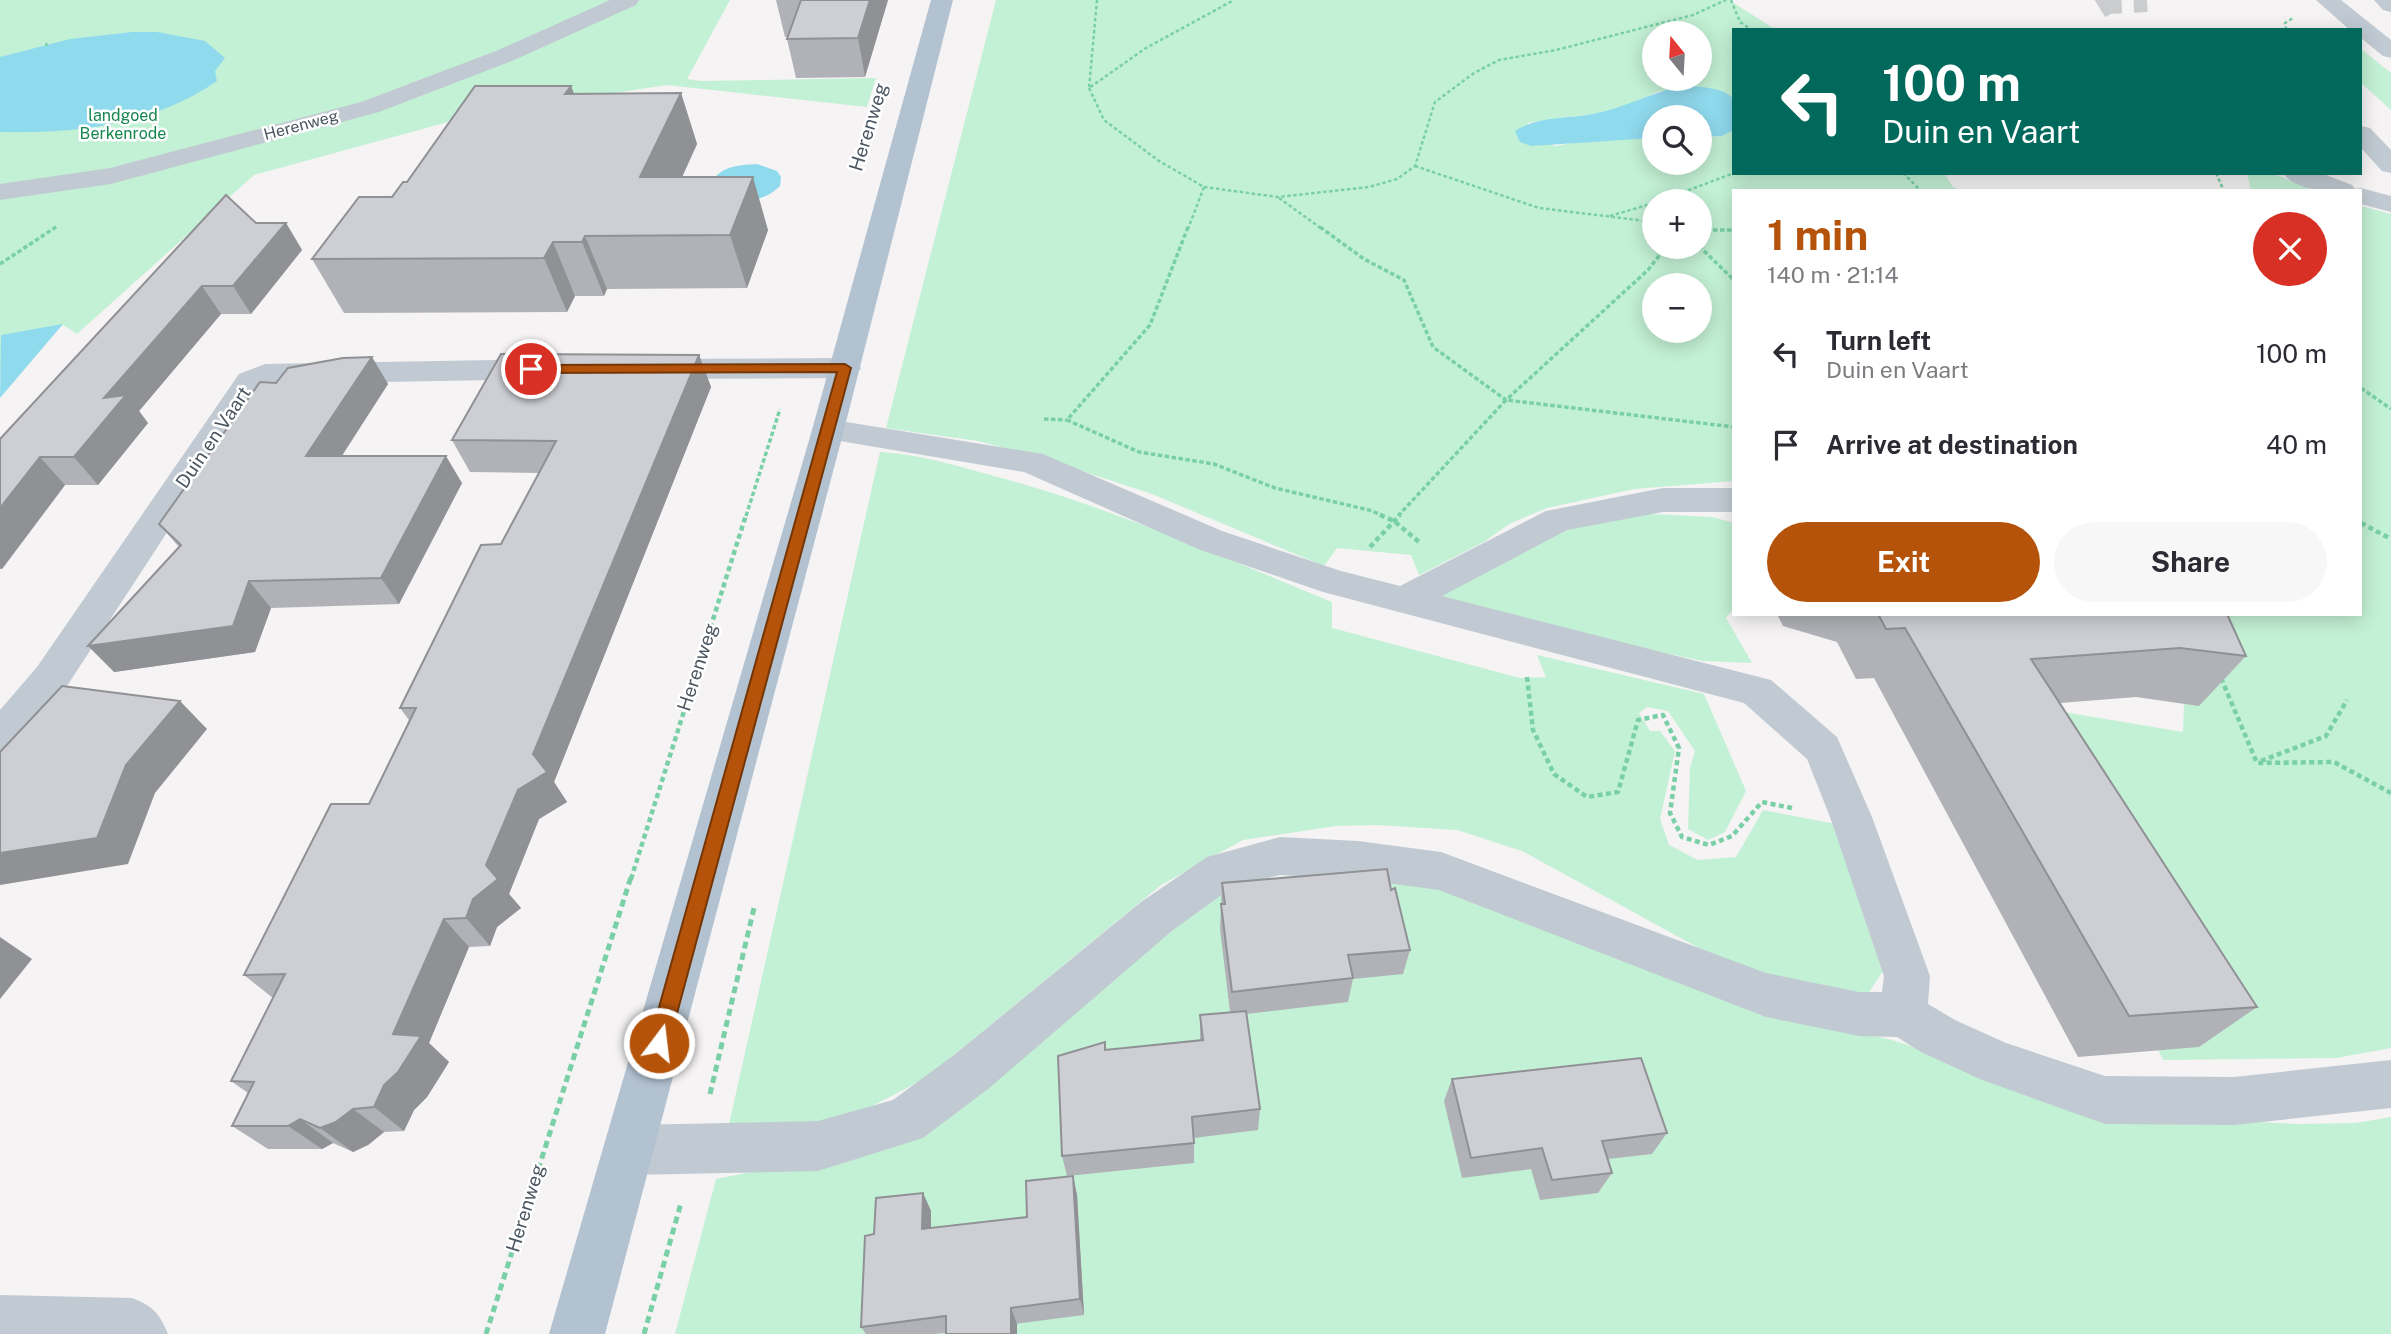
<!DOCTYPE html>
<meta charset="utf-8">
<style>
:root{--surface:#fff;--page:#f7f7f7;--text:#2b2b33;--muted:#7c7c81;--accent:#b45309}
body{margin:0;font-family:"Public Sans",sans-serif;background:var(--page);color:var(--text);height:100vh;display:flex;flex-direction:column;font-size:26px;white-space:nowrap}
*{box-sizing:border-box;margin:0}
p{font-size:23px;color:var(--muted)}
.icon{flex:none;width:38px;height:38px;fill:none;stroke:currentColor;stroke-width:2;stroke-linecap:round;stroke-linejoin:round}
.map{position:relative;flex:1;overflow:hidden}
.details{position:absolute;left:1732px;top:189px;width:630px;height:427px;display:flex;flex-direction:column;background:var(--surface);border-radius:0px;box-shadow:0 4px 18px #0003}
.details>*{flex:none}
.guide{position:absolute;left:1732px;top:28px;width:630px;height:147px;border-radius:0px;box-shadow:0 4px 18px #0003;background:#00695c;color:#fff;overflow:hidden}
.needle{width:46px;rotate:342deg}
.tools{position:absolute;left:1642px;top:21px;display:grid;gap:14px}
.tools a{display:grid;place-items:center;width:70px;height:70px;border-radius:50%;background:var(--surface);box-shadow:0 4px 18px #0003;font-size:35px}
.pin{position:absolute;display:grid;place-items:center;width:60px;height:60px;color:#fff;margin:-30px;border:4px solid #fff;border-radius:50%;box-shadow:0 2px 7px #0007}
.me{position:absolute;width:77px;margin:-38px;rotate:15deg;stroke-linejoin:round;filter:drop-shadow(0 0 5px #0008)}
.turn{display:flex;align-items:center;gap:24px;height:147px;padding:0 35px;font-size:32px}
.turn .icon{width:91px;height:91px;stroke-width:2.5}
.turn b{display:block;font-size:49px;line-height:60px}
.round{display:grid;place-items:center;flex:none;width:74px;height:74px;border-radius:37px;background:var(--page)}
.summary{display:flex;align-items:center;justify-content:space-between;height:119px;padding:0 35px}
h1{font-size:42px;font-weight:700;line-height:52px;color:var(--accent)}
.cta{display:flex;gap:14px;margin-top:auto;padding:14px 35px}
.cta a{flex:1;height:80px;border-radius:42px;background:var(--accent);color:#fff;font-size:28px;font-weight:700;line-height:80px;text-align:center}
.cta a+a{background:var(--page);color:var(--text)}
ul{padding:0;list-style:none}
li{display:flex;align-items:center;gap:21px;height:91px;padding:0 35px}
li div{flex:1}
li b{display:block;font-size:26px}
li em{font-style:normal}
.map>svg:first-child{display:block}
.green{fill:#c3f1d5;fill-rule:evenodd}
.water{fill:#90daee}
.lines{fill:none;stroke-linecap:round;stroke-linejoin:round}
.minor-tunnel{stroke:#caccce;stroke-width:24;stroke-dasharray:24 12;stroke-linecap:butt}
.path-far3{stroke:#7ad0a6;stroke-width:2.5;stroke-dasharray:3.5 2.5;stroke-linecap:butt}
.path-far2{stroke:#7ad0a6;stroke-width:3.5;stroke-dasharray:4.5 2.5;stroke-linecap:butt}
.path-far1{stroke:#7ad0a6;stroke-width:4.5;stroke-dasharray:5 3.5;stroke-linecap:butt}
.path{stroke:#7ad0a6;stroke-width:5;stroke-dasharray:7 4.5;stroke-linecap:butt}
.minor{fill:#c1cad2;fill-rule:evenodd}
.major{fill:#b3c2d1;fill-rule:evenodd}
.wall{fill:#b0b2b7}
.shaded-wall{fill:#909195}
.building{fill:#cdcfd5;stroke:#909195;stroke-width:2}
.route{fill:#b45309;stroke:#753606;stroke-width:2}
.labels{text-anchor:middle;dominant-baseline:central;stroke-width:5;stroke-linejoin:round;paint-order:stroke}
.far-park-label{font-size:16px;fill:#17864f;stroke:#fff}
.far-street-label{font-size:16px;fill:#4a5661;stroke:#fff}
.street-label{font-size:19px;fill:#4a5661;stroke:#fff}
</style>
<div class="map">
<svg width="2391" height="1334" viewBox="0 0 2391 1334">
<rect width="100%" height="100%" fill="#f5f3f3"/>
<g class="green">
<polygon points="0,0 730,0 687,79 701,81 876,78 867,107 667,85 481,113 254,175 77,334 63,325 0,377"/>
<path d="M 996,0 L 1729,0 L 1776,30 L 1734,30 L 1734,101 L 1731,97 L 1659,91 L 1636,102 L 1594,114 L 1527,123 L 1554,146 L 1593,140 L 1654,138 L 1654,163 L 1699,163 L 1699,137 L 1722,136 L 1734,130 L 1734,173 L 1944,173 L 1953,187 L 1961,191 L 1734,191 L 1734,481 L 1634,489 L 1547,508 L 1509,524 L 1484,542 L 1419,575 L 1411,555 L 1337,548 L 1324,566 L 1152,494 L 1039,457 L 978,441 L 886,428 ZM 1654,33 L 1699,33 L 1699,79 L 1654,79 ZM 1654,201 L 1699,201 L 1699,247 L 1654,247 ZM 1654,285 L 1699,285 L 1699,331 L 1654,331 Z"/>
<polygon points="2361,49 2391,73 2391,110 2361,83"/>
<polygon points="2247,173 2271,173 2316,191 2251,191"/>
<polygon points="2361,206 2391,214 2391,1048 2336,1058 2163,1060 2146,1024 2058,711 2183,732 2187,614 2361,614"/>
<path d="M 880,452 C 919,454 957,466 994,476 C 1110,507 1221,556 1332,602 L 1332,628 L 1520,678 L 1546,677 L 1537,655 L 1704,694 L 1746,791 L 1725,832 L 1708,840 L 1688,829 L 1690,768 L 1695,751 L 1668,711 L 1647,707 L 1639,713 L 1650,731 L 1660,731 L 1675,751 L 1660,819 L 1669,845 L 1698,860 L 1736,857 L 1763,810 L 1841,825 L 1886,966 L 1866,997 L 1801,991 L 1728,964 L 1522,851 L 1457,830 L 1377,825 L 1335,826 L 1243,840 L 1161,885 L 926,1078 L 853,1116 L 805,1130 L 729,1124 Z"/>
<polygon points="1630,513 1712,517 1734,523 1734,608 1726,618 1752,663 1703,661 1515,621 1436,597 1576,524"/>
<polygon points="1331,871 1469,891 1752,1008 1892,1040 2123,1115 2297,1124 2356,1123 2391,1117 2391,1334 675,1334 716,1179 797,1163 1171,921 1249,880"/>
</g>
<g class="water">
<path d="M 132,32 L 157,32 L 205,41 L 225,58 L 215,71 L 217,81 C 154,125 74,134 0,132 L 0,57 L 70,39 Z"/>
<path d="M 1681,86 C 1693,86 1729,87 1734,101 C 1737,109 1734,122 1734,130 L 1722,136 L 1699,137 L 1699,117 L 1654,117 L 1654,138 L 1531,146 L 1520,142 L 1515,131 C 1538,116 1566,119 1593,114 C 1624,108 1651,93 1681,86 Z"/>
<path d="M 757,164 L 777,171 L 781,177 L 780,186 C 770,196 759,199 746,202 L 711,183 C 721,166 738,165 757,164 Z"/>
<polygon points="63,324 0,398 1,335"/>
</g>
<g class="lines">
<polyline class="minor-tunnel" points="2099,7 2107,2 2147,0"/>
<g class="path-far3">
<polyline points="1097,0 1089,88 1146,48 1234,0"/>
<polyline points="1731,0 1740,22 1752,30"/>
<polyline points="2286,30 2285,23 2293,18"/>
<polyline points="46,43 47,46"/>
<polyline points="1089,88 1104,120 1159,161 1204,187 1188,229"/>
<polyline points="1415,166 1539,208 1654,222"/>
<polyline points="1903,173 1921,191"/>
<polyline points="2216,173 2224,191"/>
<polyline points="1204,187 1278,197 1369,187 1397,179 1415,166 1435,102 1474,73 1499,60 1556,50 1693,15 1726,0"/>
<polyline points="1279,198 1322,229"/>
<polyline points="1660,201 1734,173"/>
<polyline points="1610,216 1654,203"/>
<polyline points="53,229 58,226"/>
</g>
<g class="path-far2">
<polyline points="1188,227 1150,325 1067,420 1139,452 1214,464 1275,488 1369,510 1384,516"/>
<polyline points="1320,227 1364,259 1404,280 1433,347 1506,400 1648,270 1666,247"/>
<polyline points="1699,230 1734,230"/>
<polyline points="1699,246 1734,280"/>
<polyline points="0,264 56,227"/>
<polyline points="2361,388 2391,409"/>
<polyline points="1044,419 1067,420"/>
<polyline points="746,516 780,409"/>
<polyline points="1398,516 1506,400 1734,427"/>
</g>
<g class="path-far1">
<polyline points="1380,515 1394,521 1419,542"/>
<polyline points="2361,523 2391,539"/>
<polyline points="1370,547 1400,515"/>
<polyline points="1527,677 1533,730 1554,774 1587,797 1618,792 1638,720 1663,715 1679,748 1670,813 1682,837 1709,845 1732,836 1762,802 1792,808"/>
<polyline points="2221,678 2257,763 2334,762 2391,793"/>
<polyline points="2261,761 2326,736 2347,700"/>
<polyline points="631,879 746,515"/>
</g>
<g class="path">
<polyline points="710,1094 754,908"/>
<polyline points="486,1334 631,877"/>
<polyline points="644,1334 681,1203"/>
</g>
<g class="minor">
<polygon points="610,0 639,0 636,5 512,61 379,112 111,184 0,200 0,184 110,168 361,102 496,51"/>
<polygon points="2316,0 2341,0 2391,40 2391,58 2383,56 2361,38 2361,30 2350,30"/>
<polygon points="2374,0 2391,0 2391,12 2383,10"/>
<polygon points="2361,126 2370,128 2391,150 2391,173 2382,171 2361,148"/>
<path d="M 2283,173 L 2321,173 L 2352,185 L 2355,189 L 2361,188 L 2391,196 L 2391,212 L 2361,204 L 2361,191 C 2339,191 2297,194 2283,173 Z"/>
<polygon points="845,358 856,361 861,368 856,375 845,378 651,379 640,376 635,369 640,362 651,359"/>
<polygon points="545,359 556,362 561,369 556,376 545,379 270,384 261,388 65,689 14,749 0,754 0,710 37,667 239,374 265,364"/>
<polygon points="828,419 1043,454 1222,531 1341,571 1400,586 1546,511 1663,488 1734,488 1734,512 1663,512 1567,530 1442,596 1771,680 1837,737 1872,817 1930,976 1928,1004 1955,1020 2006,1043 2105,1076 2234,1077 2391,1060 2391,1108 2234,1125 2105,1124 1982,1080 1921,1052 1897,1037 1859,1036 1766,1017 1439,890 1358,879 1280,875 1234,886 1173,930 988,1089 923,1138 818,1171 630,1175 612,1168 605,1150 612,1132 630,1125 818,1121 893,1100 954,1055 1141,902 1207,857 1280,837 1358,841 1441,852 1766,973 1859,992 1882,992 1884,976 1830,817 1807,759 1744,703 1323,592 1198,549 1024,472 816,437 812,430 816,423"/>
<path d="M 0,1295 L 132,1298 C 153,1306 159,1313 168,1334 L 0,1334 Z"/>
</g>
<polygon class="major" points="931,0 953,0 844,430 605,1334 549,1334 812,430"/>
</g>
<g class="wall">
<polygon points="776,0 888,0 865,77 796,78 787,39 788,37 785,37"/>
<polygon points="571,86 574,94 681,93 697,144 682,177 768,230 747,288 607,289 604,296 575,296 567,312 344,313 312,259 392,197 407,182"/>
<polygon points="256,223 286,223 302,250 251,314 221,314 139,411 148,423 98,485 65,485 2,569 0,569 0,439"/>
<polygon points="699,355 711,387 554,782 567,802 539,819 509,894 521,908 497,927 490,946 469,947 429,1043 449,1062 427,1097 414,1110 404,1131 384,1132 368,1145 353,1152 333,1143 322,1149 268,1149 232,1126 248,1093 231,1081 273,998 244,975 369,804 409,720 400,708 501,544 539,473 470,472 452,440"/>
<polygon points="372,357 388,384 342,456 462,483 399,604 271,608 255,652 114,672 179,547 159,524 276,383"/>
<polygon points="1777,614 2227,614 2246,656 2199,706 2136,697 2060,703 2257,1007 2199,1047 2078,1057 1874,678 1856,679 1837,642 1783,626"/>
<polygon points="1222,883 1391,890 1410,950 1403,974 1353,979 1348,1002 1246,1014 1260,1109 1258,1130 1194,1138 1194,1163 1067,1176 1062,1156 1106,1050 1200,1041 1200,1015 1230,1012 1220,929"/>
<polygon points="1452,1079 1667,1133 1652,1154 1608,1159 1612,1173 1598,1193 1540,1200 1531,1169 1462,1178 1444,1101"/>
<polygon points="1073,1176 1077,1195 1084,1315 935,1334 866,1334 861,1327 874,1234 923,1193 931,1211 931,1228 1027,1217"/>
</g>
<g class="shaded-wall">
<polygon points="870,0 888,0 865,77 858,38"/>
<polygon points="571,86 590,137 565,94"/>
<polygon points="681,93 697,144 658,230 640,177"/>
<polygon points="753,177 768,230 747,288 730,235"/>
<polygon points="286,223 302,250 251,314 233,286"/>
<polygon points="585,236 607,289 604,296 582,242"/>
<polygon points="553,242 575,296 567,312 544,258"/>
<polygon points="202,286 221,314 139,411 148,423 98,485 74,457 104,398"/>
<polygon points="699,355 711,387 554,782 567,802 539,819 509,894 521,908 497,927 490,946 466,918 486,865"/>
<polygon points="372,357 388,384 324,483 306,456"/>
<polygon points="446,456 462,483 399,604 381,578"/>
<polygon points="40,457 65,485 2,569 0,568 0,508"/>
<polygon points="249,581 271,608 255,652 114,672 88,646"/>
<polygon points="180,701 207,729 155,793 128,864 0,885 0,853 126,765"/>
<polygon points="444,919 469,947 429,1043 449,1062 427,1097 414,1110 404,1131 374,1107 393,1034"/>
<polygon points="0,937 32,959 0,999"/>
<polygon points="353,1109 384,1132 368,1145 353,1152 320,1128"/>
<polygon points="300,1119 333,1143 322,1149 288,1126"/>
<polygon points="1073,1176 1077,1195 1084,1315 1080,1299"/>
<polygon points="923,1193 931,1211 931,1247 922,1229"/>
<polygon points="1011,1308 1017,1324 1017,1334 1011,1334"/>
</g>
<g class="building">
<polygon points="801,0 870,0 858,38 787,39"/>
<polygon points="475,86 571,86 565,94 681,93 640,177 753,177 730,235 585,236 582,242 553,242 544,258 312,259 359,197 392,197 403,182 407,182"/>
<polygon points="226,195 256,223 286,223 233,286 202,286 104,398 126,395 74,457 40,457 0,508 0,439"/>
<polygon points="501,354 699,355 533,754 547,772 518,790 486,865 498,879 473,899 466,918 444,919 393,1034 421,1036 398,1072 384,1085 374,1107 353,1109 336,1122 320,1128 300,1119 288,1126 232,1126 254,1082 231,1081 285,974 244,975 331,804 369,804 416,708 400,708 481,545 501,544 556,441 452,440"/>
<polygon points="372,357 306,456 446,456 381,578 249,581 233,626 88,646 181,545 159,524 260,382 276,383 288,368 343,358"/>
<polygon points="1878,614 2227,614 2246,656 2180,648 2031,659 2257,1007 2129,1016 1905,628 1886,629"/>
<polygon points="62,686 180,701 126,765 97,838 0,853 0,752"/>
<polygon points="1387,869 1391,890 1395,888 1410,950 1348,955 1353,978 1232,992 1221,904 1225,904 1222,883"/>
<polygon points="1246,1011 1260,1109 1192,1117 1194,1143 1062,1156 1058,1056 1105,1042 1105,1050 1203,1040 1200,1015"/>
<polygon points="1641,1058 1667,1133 1602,1141 1612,1173 1552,1180 1542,1148 1471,1158 1452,1079"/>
<polygon points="1073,1176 1080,1299 1011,1308 1011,1334 946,1334 946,1316 861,1327 865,1236 874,1234 876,1198 923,1193 922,1229 1027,1217 1026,1181"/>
</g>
<polygon class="route" points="845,364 851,368 669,1043 666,1050 659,1053 652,1050 649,1043 837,372 531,373 524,369 531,365"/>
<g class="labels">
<g class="far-park-label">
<text x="123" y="115">landgoed<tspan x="123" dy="18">Berkenrode</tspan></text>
</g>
<g class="far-street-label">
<text transform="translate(301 125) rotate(-15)">Herenweg</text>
</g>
<g class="street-label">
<text transform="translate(868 127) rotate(-73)">Herenweg</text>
<text transform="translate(213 437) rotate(-56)">Duin en Vaart</text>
<text transform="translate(697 667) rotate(-72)">Herenweg</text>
<text transform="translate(525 1208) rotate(-73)">Herenweg</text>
</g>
</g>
</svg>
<div class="tools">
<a><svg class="needle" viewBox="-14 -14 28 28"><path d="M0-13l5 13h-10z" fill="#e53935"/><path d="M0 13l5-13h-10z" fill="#7c7c81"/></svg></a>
<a><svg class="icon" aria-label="search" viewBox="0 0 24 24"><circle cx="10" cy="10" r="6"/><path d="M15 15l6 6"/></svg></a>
<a>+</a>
<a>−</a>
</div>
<div class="pin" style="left:531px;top:369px;background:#d93025"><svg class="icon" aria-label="arrive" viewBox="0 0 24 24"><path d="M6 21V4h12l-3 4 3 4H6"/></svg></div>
<svg class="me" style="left:659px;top:1043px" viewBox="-20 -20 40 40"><circle r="17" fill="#b45309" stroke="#fff" stroke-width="3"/><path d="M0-11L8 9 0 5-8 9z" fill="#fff"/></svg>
<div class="guide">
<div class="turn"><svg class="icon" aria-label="left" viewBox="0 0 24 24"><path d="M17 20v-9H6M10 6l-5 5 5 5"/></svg><div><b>100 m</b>Duin en Vaart</div></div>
</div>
<section class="details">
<div class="summary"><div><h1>1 min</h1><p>140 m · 21:14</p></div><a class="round" style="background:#d93025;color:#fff"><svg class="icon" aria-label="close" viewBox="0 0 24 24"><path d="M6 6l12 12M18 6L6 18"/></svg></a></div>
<ul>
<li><svg class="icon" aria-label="left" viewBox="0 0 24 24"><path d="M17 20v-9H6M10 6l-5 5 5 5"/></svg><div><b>Turn left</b><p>Duin en Vaart</p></div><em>100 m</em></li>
<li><svg class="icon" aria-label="arrive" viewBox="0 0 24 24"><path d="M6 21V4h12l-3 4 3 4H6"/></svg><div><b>Arrive at destination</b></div><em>40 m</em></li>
</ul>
<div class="cta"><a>Exit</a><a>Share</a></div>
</section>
</div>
